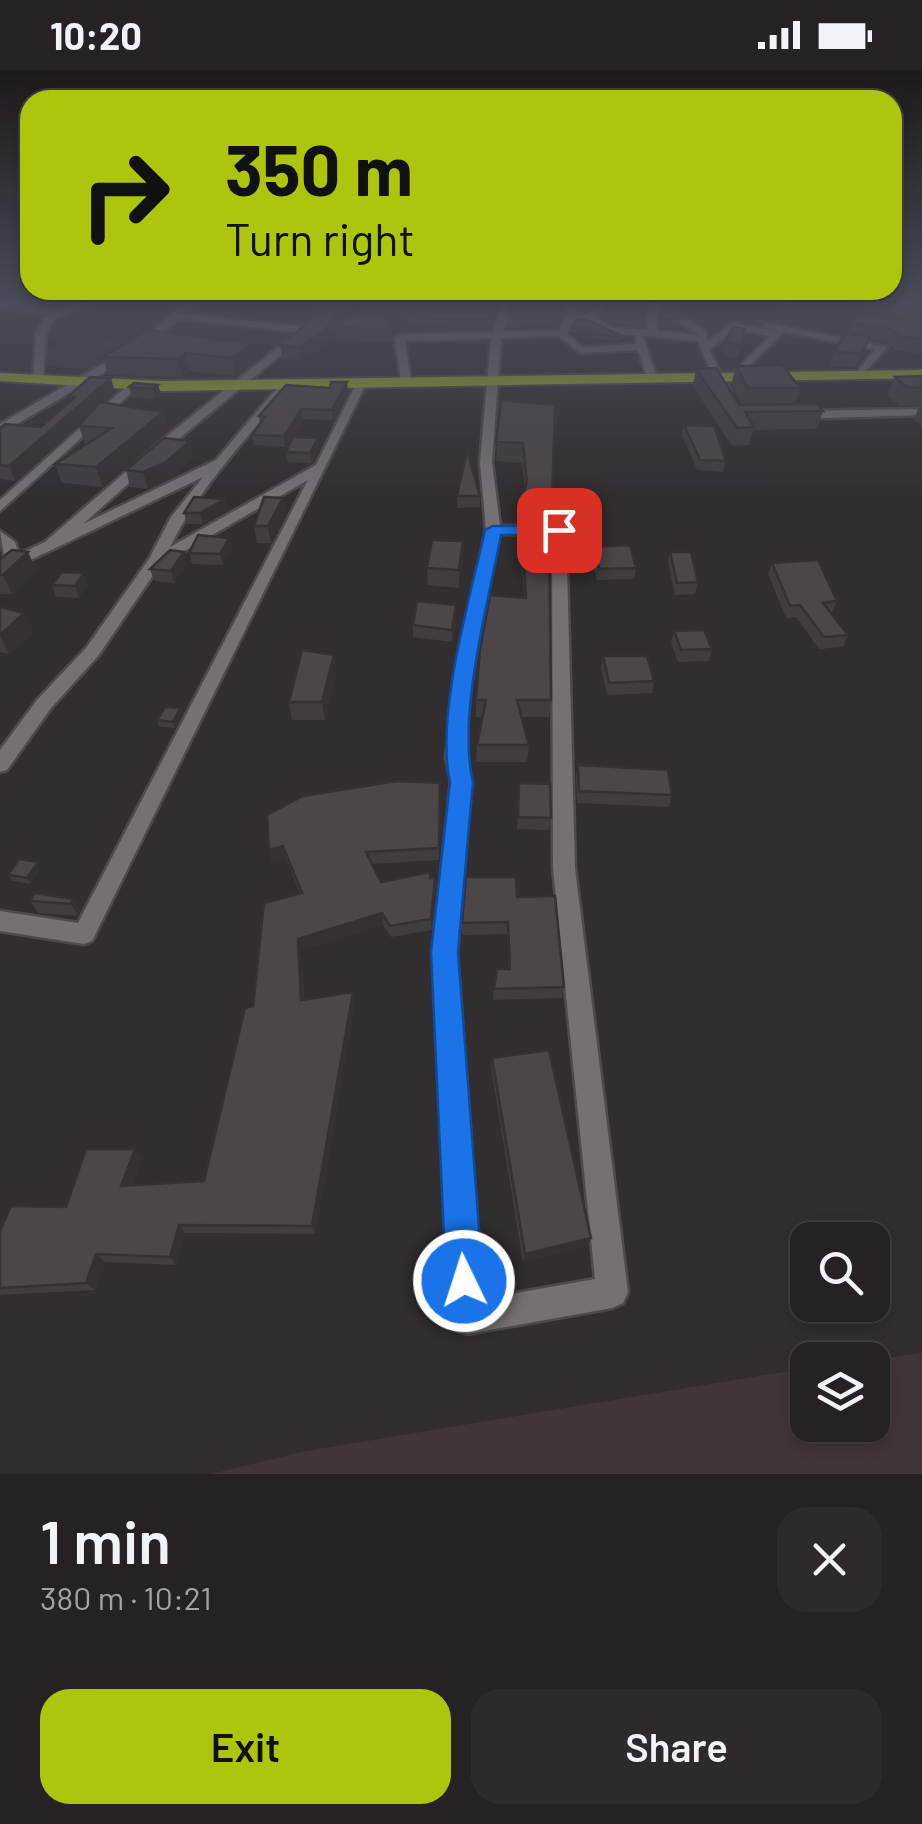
<!DOCTYPE html>
<meta charset="utf-8">
<style>
:root{--surface:#262223;--page:#2e2a2b;--text:#f1f3f6;--muted:#a4a4a6;--line:#423f41;--accent:#adc60d}
body{margin:0;font-family:Barlow,sans-serif;background:var(--page);color:var(--text);height:100vh;display:flex;flex-direction:column;font-size:38px;white-space:nowrap}
*{box-sizing:border-box;margin:0}
p{font-size:32px;color:var(--muted)}
.icon{flex:none;width:55px;height:55px;fill:none;stroke:currentColor;stroke-width:2;stroke-linecap:round;stroke-linejoin:round}
.map{position:relative;height:1404px;overflow:hidden}
.sheet{display:flex;flex-direction:column;background:var(--surface);flex:1}
.sheet>*{flex:none}
.banner{position:absolute;left:20px;top:20px;width:882px;height:210px;border-radius:30px;box-shadow:0 5px 15px #0003,0 0 0 2px var(--line);background:#adc60d;color:#111;overflow:hidden}
.buttons{position:absolute;left:790px;top:1152px;display:grid;gap:20px}
.buttons a{display:grid;place-items:center;width:100px;height:100px;border-radius:20px;background:var(--surface);box-shadow:0 5px 15px #0003,0 0 0 2px var(--line);font-size:50px}
.pin{position:absolute;display:grid;place-items:center;width:85px;height:85px;color:#fff;margin:-42px;border-radius:20px;box-shadow:0 5px 15px #0006}
.me{position:absolute;width:110px;margin:-55px;rotate:356deg;stroke-linejoin:round;filter:drop-shadow(0 0 8px #0008)}
.turn{display:flex;align-items:center;gap:35px;height:210px;padding:0 40px;font-size:45px}
.turn .icon{width:130px;height:130px;stroke-width:2.5}
.turn b{display:block;font-size:70px;line-height:85px}
.round{display:grid;place-items:center;flex:none;width:105px;height:105px;border-radius:30px;background:var(--page)}
.overview{display:flex;align-items:center;justify-content:space-between;height:170px;padding:0 40px}
h1{font-size:60px;font-weight:600;line-height:75px}
.cta{display:flex;gap:20px;margin-top:auto;padding:20px 40px}
.cta a{flex:1;height:115px;border-radius:30px;background:var(--accent);color:#111;font-size:40px;font-weight:600;line-height:115px;text-align:center}
.cta a+a{background:var(--page);color:var(--text)}
.status{display:flex;justify-content:space-between;align-items:center;height:70px;padding:0 50px;background:var(--surface);direction:ltr}
.status svg{height:28px;fill:currentColor}
.map>svg:first-child{display:block}
.built{fill:#41353a}
.lines{fill:none;stroke-linecap:round;stroke-linejoin:round}
.minor-casing{stroke:#4e494b;stroke-width:5}
.trunk-casing{stroke:#4e494b;stroke-width:4}
.minor{fill:#767073;fill-rule:evenodd}
.trunk{fill:#9aaa2b;fill-rule:evenodd}
.wall{fill:#413c3e}
.shaded-wall{fill:#353132}
.building{fill:#4c4648;stroke:#353132;stroke-width:2.5}
.route{fill:#1a73e8;stroke:#114b97;stroke-width:2.5}
</style>
<div class="status"><b>10:20</b><svg viewBox="0 0 49 12"><path d="M0 12V9h3v3zM5 12V6h3v6zM10 12V3h3v9zM15 12V0h3v12zM26 1h20v11H26zM47 4h2v5h-2z"/></svg></div>
<div class="map">
<svg width="922" height="1404" viewBox="0 0 922 1404">
<rect width="100%" height="100%" fill="#322d2f"/>
<g class="built">
<polygon points="75,265 127,273 88,300 47,296 47,282"/>
<polygon points="922,1283 922,1404 211,1404 306,1381 807,1298 808,1355 872,1355 870,1290"/>
</g>
<g class="lines">
<g class="minor-casing">
<g id="minor">
<polygon points="0,232 57,241 83,232 96,232 54,249 46,262 43,310 38,313 33,310 36,262 47,244 0,238"/>
<path d="M 190,232 L 200,232 L 185,244 L 303,257 L 335,232 L 345,232 L 175,372 L 83,454 L 216,390 L 282,312 L 290,312 L 290,316 C 247,369 200,416 170,477 L 316,395 L 357,312 L 362,309 L 367,312 L 92,871 L 84,874 L 0,861 L 0,841 L 78,853 L 308,410 L 160,495 L 98,586 L 51,638 L 7,700 L 0,702 L 0,680 L 37,630 L 86,578 L 149,489 L 171,447 L 203,407 L 18,496 L 0,511 L 0,497 L 5,492 L 0,461 L 15,472 L 19,484 L 45,472 L 167,366 L 297,262 L 179,249 L 132,286 L 0,364 L 0,354 L 143,270 L 171,244 Z"/>
<path d="M 616,232 L 629,232 L 593,246 L 613,258 L 647,260 L 648,234 L 655,232 L 705,260 L 708,271 L 732,253 L 775,261 L 763,258 L 766,253 L 887,277 L 860,308 L 855,305 L 875,279 L 784,262 L 736,309 L 731,306 L 732,304 L 770,266 L 734,259 L 709,280 L 731,322 L 725,325 L 719,322 L 698,271 L 643,266 L 657,308 L 652,311 L 647,308 L 638,280 L 581,283 L 558,266 L 501,268 L 492,392 L 500,456 L 559,456 L 566,460 L 575,798 L 628,1222 L 623,1233 L 612,1238 L 467,1264 L 455,1260 L 451,1248 L 433,883 L 451,711 L 446,688 L 457,595 L 486,460 L 480,392 L 491,268 L 405,271 L 411,311 L 406,314 L 401,311 L 395,268 L 400,265 L 493,262 L 501,236 L 506,233 L 573,238 L 578,241 L 577,245 L 581,245 ZM 510,239 L 568,243 L 560,260 L 503,262 ZM 657,240 L 697,263 L 697,265 L 657,261 ZM 574,250 L 588,251 L 611,264 L 635,265 L 636,274 L 583,277 L 567,264 ZM 499,464 L 552,464 L 553,798 L 595,1209 L 482,1229 L 457,883 L 471,711 C 456,646 487,532 499,464 Z"/>
<polygon points="776,232 899,234 904,237 899,240 780,236"/>
<polygon points="129,314 139,316 0,441 0,430"/>
<polygon points="922,339 922,345 794,349 788,345 794,341"/>
</g>
</g>
<g class="trunk-casing">
<polygon id="trunk" points="922,300 922,308 163,321 0,311 0,303 163,311"/>
</g>
<use href="#minor" class="minor"/>
<use href="#trunk" class="trunk"/>
</g>
<g class="wall">
<polygon points="24,232 81,232 58,237"/>
<polygon points="278,232 332,232 320,239 279,233"/>
<polygon points="334,232 352,232 350,236 350,243 346,243 338,255 391,260 392,273 337,270 336,258 326,274 301,290 282,289 280,275"/>
<polygon points="512,232 563,232 562,246 558,256 508,258 509,240"/>
<polygon points="603,232 646,232 643,256 614,254 602,247"/>
<polygon points="876,232 922,232 922,284 895,280 888,273 869,270 865,281 856,297 830,296 834,282 848,263 852,252 877,247 872,242"/>
<polygon points="496,233 495,242 490,258 427,257 388,245 388,236"/>
<polygon points="662,239 680,248 678,257 661,258"/>
<polygon points="577,249 622,266 621,271 592,269 590,262 572,262"/>
<polygon points="745,259 738,288 722,285 725,272"/>
<polygon points="251,274 254,291 236,306 189,301 182,307 108,305 103,287"/>
<polygon points="736,296 800,318 795,334 823,341 817,359 753,360 749,375 732,376 693,316 696,299 739,335 742,335 731,315"/>
<polygon points="922,306 922,356 914,349 919,336 900,336 888,325 895,307"/>
<polygon points="347,312 348,322 333,350 303,349 285,377 254,375 252,365 260,353 259,346"/>
<polygon points="158,315 161,325 155,329 132,327 129,317"/>
<polygon points="115,322 103,332 163,342 168,361 103,417 62,413 55,394 85,375 79,356 88,346 15,411 0,409 0,358 41,357 71,330 69,326"/>
<polygon points="501,330 552,432 549,452 551,630 549,647 521,647 529,675 527,692 476,692 477,675 482,647 476,647 476,630 524,528 520,468 521,452 520,452 521,432 525,420 522,393 496,391"/>
<polygon points="684,355 726,391 723,402 697,400 682,365"/>
<polygon points="318,368 320,379 311,393 288,392 286,382"/>
<polygon points="194,387 171,408 148,419 130,417 126,400"/>
<polygon points="457,426 480,426 480,437 457,438"/>
<polygon points="283,428 286,444 271,473 257,473 254,456"/>
<polygon points="227,441 203,454 187,454 184,443"/>
<polygon points="229,468 232,479 223,495 192,494 189,483"/>
<polygon points="592,477 636,498 634,509 597,510 590,488"/>
<polygon points="28,482 36,501 12,524 0,524 0,489"/>
<polygon points="670,482 698,512 695,524 675,525 668,493"/>
<polygon points="463,489 459,518 428,515 427,498"/>
<polygon points="187,493 174,513 154,511 150,499"/>
<polygon points="772,493 837,531 832,543 848,565 843,577 819,579 796,547 786,548 768,504"/>
<polygon points="84,503 88,515 79,528 56,527 52,515"/>
<polygon points="0,537 24,543 33,562 9,584 0,582"/>
<polygon points="456,547 452,572 413,567 413,555"/>
<polygon points="674,561 712,579 709,591 678,592 671,573"/>
<polygon points="603,586 654,611 652,623 607,625 601,598"/>
<polygon points="337,603 325,650 292,650 289,632"/>
<polygon points="182,644 175,658 159,657 157,650"/>
<polygon points="578,695 672,725 669,737 577,733 576,707"/>
<polygon points="440,713 439,790 372,794 381,812 435,808 436,819 432,860 391,867 383,855 301,880 304,929 355,933 315,1164 185,1163 176,1195 105,1192 95,1220 0,1225 0,1161 66,1137 135,1079 142,1088 132,1116 204,1111 253,936 300,824 286,788 272,792 269,780"/>
<polygon points="519,713 551,748 549,760 517,759"/>
<polygon points="41,798 30,814 12,811 8,805"/>
<polygon points="517,827 564,917 562,928 493,930 494,919 509,899 507,864 462,865 462,853"/>
<polygon points="73,829 80,841 78,846 38,843 30,831"/>
<polygon points="492,988 588,1176 523,1192 491,998"/>
</g>
<g class="shaded-wall">
<polygon points="57,232 81,232 58,237"/>
<polygon points="319,232 332,232 320,239"/>
<polygon points="343,232 346,243 326,274 301,290 299,277"/>
<polygon points="562,232 562,246 558,256 559,239"/>
<polygon points="870,267 865,281 856,297 861,283"/>
<polygon points="251,274 254,291 236,306 233,288"/>
<polygon points="185,283 189,301 182,307 178,289"/>
<polygon points="111,308 115,322 15,411 9,396"/>
<polygon points="347,312 348,322 333,350 332,340"/>
<polygon points="158,315 161,325 155,329 153,319"/>
<polygon points="301,339 303,349 285,377 284,366"/>
<polygon points="163,342 168,361 103,417 96,397"/>
<polygon points="318,368 320,379 311,393 310,383"/>
<polygon points="190,371 194,387 171,408 148,419 143,402"/>
<polygon points="283,428 286,444 271,473 268,456"/>
<polygon points="225,429 227,441 203,454 200,443"/>
<polygon points="229,468 232,479 223,495 220,484"/>
<polygon points="463,471 463,489 459,518 459,500"/>
<polygon points="28,482 36,501 12,524 3,505"/>
<polygon points="184,482 187,493 174,513 171,501"/>
<polygon points="84,503 88,515 79,528 75,516"/>
<polygon points="456,535 456,547 452,572 452,560"/>
<polygon points="24,543 33,562 9,584 0,565"/>
<polygon points="334,585 337,603 325,650 322,632"/>
<polygon points="180,638 182,644 175,658 173,652"/>
<polygon points="283,776 286,788 272,792 269,780"/>
<polygon points="38,792 41,798 30,814 27,808"/>
<polygon points="435,808 436,819 432,860 431,849"/>
<polygon points="73,829 80,841 78,846 71,834"/>
<polygon points="382,843 383,855 301,880 304,941 301,930 298,869"/>
<polygon points="353,922 355,933 315,1164 312,1156"/>
<polygon points="135,1079 142,1088 129,1125 121,1116"/>
<polygon points="179,1155 185,1163 176,1195 170,1187"/>
<polygon points="591,1168 588,1176 523,1192 525,1184"/>
<polygon points="96,1184 105,1192 95,1220 86,1213"/>
</g>
<g class="building">
<polygon points="334,232 343,232 325,260 299,277 280,275"/>
<polygon points="370,232 380,232 391,260 336,257"/>
<polygon points="512,232 562,232 559,239 509,240"/>
<polygon points="607,232 646,232 646,238 616,237"/>
<polygon points="879,232 922,232 922,269 900,266 892,260 852,252 856,244 900,250"/>
<polygon points="388,233 496,233 490,249 473,250 427,248 388,236"/>
<polygon points="662,239 664,239 680,248 662,249"/>
<polygon points="577,249 587,250 622,266 592,264 590,258 572,258"/>
<polygon points="733,257 745,259 741,275 725,272"/>
<polygon points="148,260 251,274 233,288 185,283 178,289 103,287"/>
<polygon points="845,263 870,267 861,283 834,282"/>
<polygon points="782,295 800,318 748,318 736,296"/>
<polygon points="716,298 739,335 817,334 823,341 745,342 754,357 737,358 696,299"/>
<polygon points="922,306 922,318 906,317 895,307"/>
<polygon points="90,307 111,308 9,396 0,395 0,358 5,354 41,357 75,327 69,326"/>
<polygon points="331,312 347,312 332,340 301,339 284,366 252,365 265,347 259,346 286,315 330,318"/>
<polygon points="134,313 158,315 153,319 129,317"/>
<polygon points="501,330 555,335 552,432 521,432 527,412 523,373 496,372"/>
<polygon points="100,332 163,342 96,397 55,394 112,358 79,356"/>
<polygon points="684,355 714,356 726,391 700,390"/>
<polygon points="293,367 318,368 310,383 286,382"/>
<polygon points="164,368 190,371 166,392 143,402 126,400"/>
<polygon points="467,381 480,426 457,426"/>
<polygon points="194,427 225,429 200,443 184,443"/>
<polygon points="264,427 283,428 268,456 254,456"/>
<polygon points="521,452 549,452 551,630 517,630 529,675 477,675 486,630 476,630 480,579 490,525 526,528"/>
<polygon points="198,465 229,468 220,484 189,483"/>
<polygon points="432,470 463,471 459,500 427,498"/>
<polygon points="630,475 636,498 599,499 592,477"/>
<polygon points="12,480 28,482 3,505 0,505 0,489"/>
<polygon points="170,480 184,482 171,501 150,499"/>
<polygon points="670,482 691,482 698,512 677,513"/>
<polygon points="818,490 837,531 823,533 848,565 824,567 800,535 790,536 772,493"/>
<polygon points="62,502 84,503 75,516 52,515"/>
<polygon points="417,531 456,535 452,560 413,555"/>
<polygon points="0,537 24,543 0,565"/>
<polygon points="704,560 712,579 681,580 674,561"/>
<polygon points="302,580 334,585 322,632 289,632"/>
<polygon points="603,586 647,586 654,611 609,613"/>
<polygon points="165,637 180,638 173,652 157,650"/>
<polygon points="578,695 668,700 672,725 579,721"/>
<polygon points="397,711 440,713 439,778 366,782 381,812 430,802 430,808 435,808 431,849 390,856 382,843 298,869 301,930 353,922 312,1156 179,1155 170,1187 96,1184 86,1213 0,1218 0,1161 11,1136 66,1137 86,1079 135,1079 121,1116 204,1111 245,938 253,936 264,833 302,823 283,776 269,780 267,745 303,726"/>
<polygon points="519,713 550,714 551,748 518,747"/>
<polygon points="19,789 38,792 27,808 8,805"/>
<polygon points="466,807 516,807 517,827 555,826 564,917 494,919 497,899 510,899 508,852 462,853"/>
<polygon points="35,823 73,829 71,834 30,831"/>
<polygon points="549,980 591,1168 525,1184 492,988"/>
</g>
<linearGradient id="sky" x2="0" y2="1"><stop stop-color="#1c191a"/><stop offset="0.54" stop-color="#494c58"/><stop offset="1" stop-color="#494c58" stop-opacity="0"/></linearGradient>
<rect width="922" height="428" fill="url(#sky)"/>
<path class="route" d="M 493,456 L 559,456 L 567,460 L 559,465 L 501,465 C 488,534 457,646 473,712 L 458,882 L 483,1211 L 477,1224 L 464,1229 L 452,1224 L 446,1211 L 431,882 L 450,712 C 435,645 470,529 485,460 Z"/>
</svg>
<div class="buttons">
<a><svg class="icon" aria-label="search" viewBox="0 0 24 24"><circle cx="10" cy="10" r="6"/><path d="M15 15l6 6"/></svg></a>
<a><svg class="icon" aria-label="layers" viewBox="0 0 24 24"><path d="M12 4l9 5-9 5-9-5zM3 14l9 5 9-5"/></svg></a>
</div>
<div class="pin" style="left:559px;top:460px;background:#d93025"><svg class="icon" aria-label="arrive" viewBox="0 0 24 24"><path d="M6 21V4h12l-3 4 3 4H6"/></svg></div>
<svg class="me" style="left:464px;top:1211px" viewBox="-20 -20 40 40"><circle r="17" fill="#1a73e8" stroke="#fff" stroke-width="3"/><path d="M0-11L8 9 0 5-8 9z" fill="#fff"/></svg>
<div class="banner">
<div class="turn"><svg class="icon" aria-label="right" viewBox="0 0 24 24"><path d="M7 20v-9h11M14 6l5 5-5 5"/></svg><div><b>350 m</b>Turn right</div></div>
</div>
</div>
<section class="sheet">
<div class="overview"><div><h1>1 min</h1><p>380 m · 10:21</p></div><a class="round"><svg class="icon" aria-label="close" viewBox="0 0 24 24"><path d="M6 6l12 12M18 6L6 18"/></svg></a></div>
<div class="cta"><a>Exit</a><a>Share</a></div>
</section>
